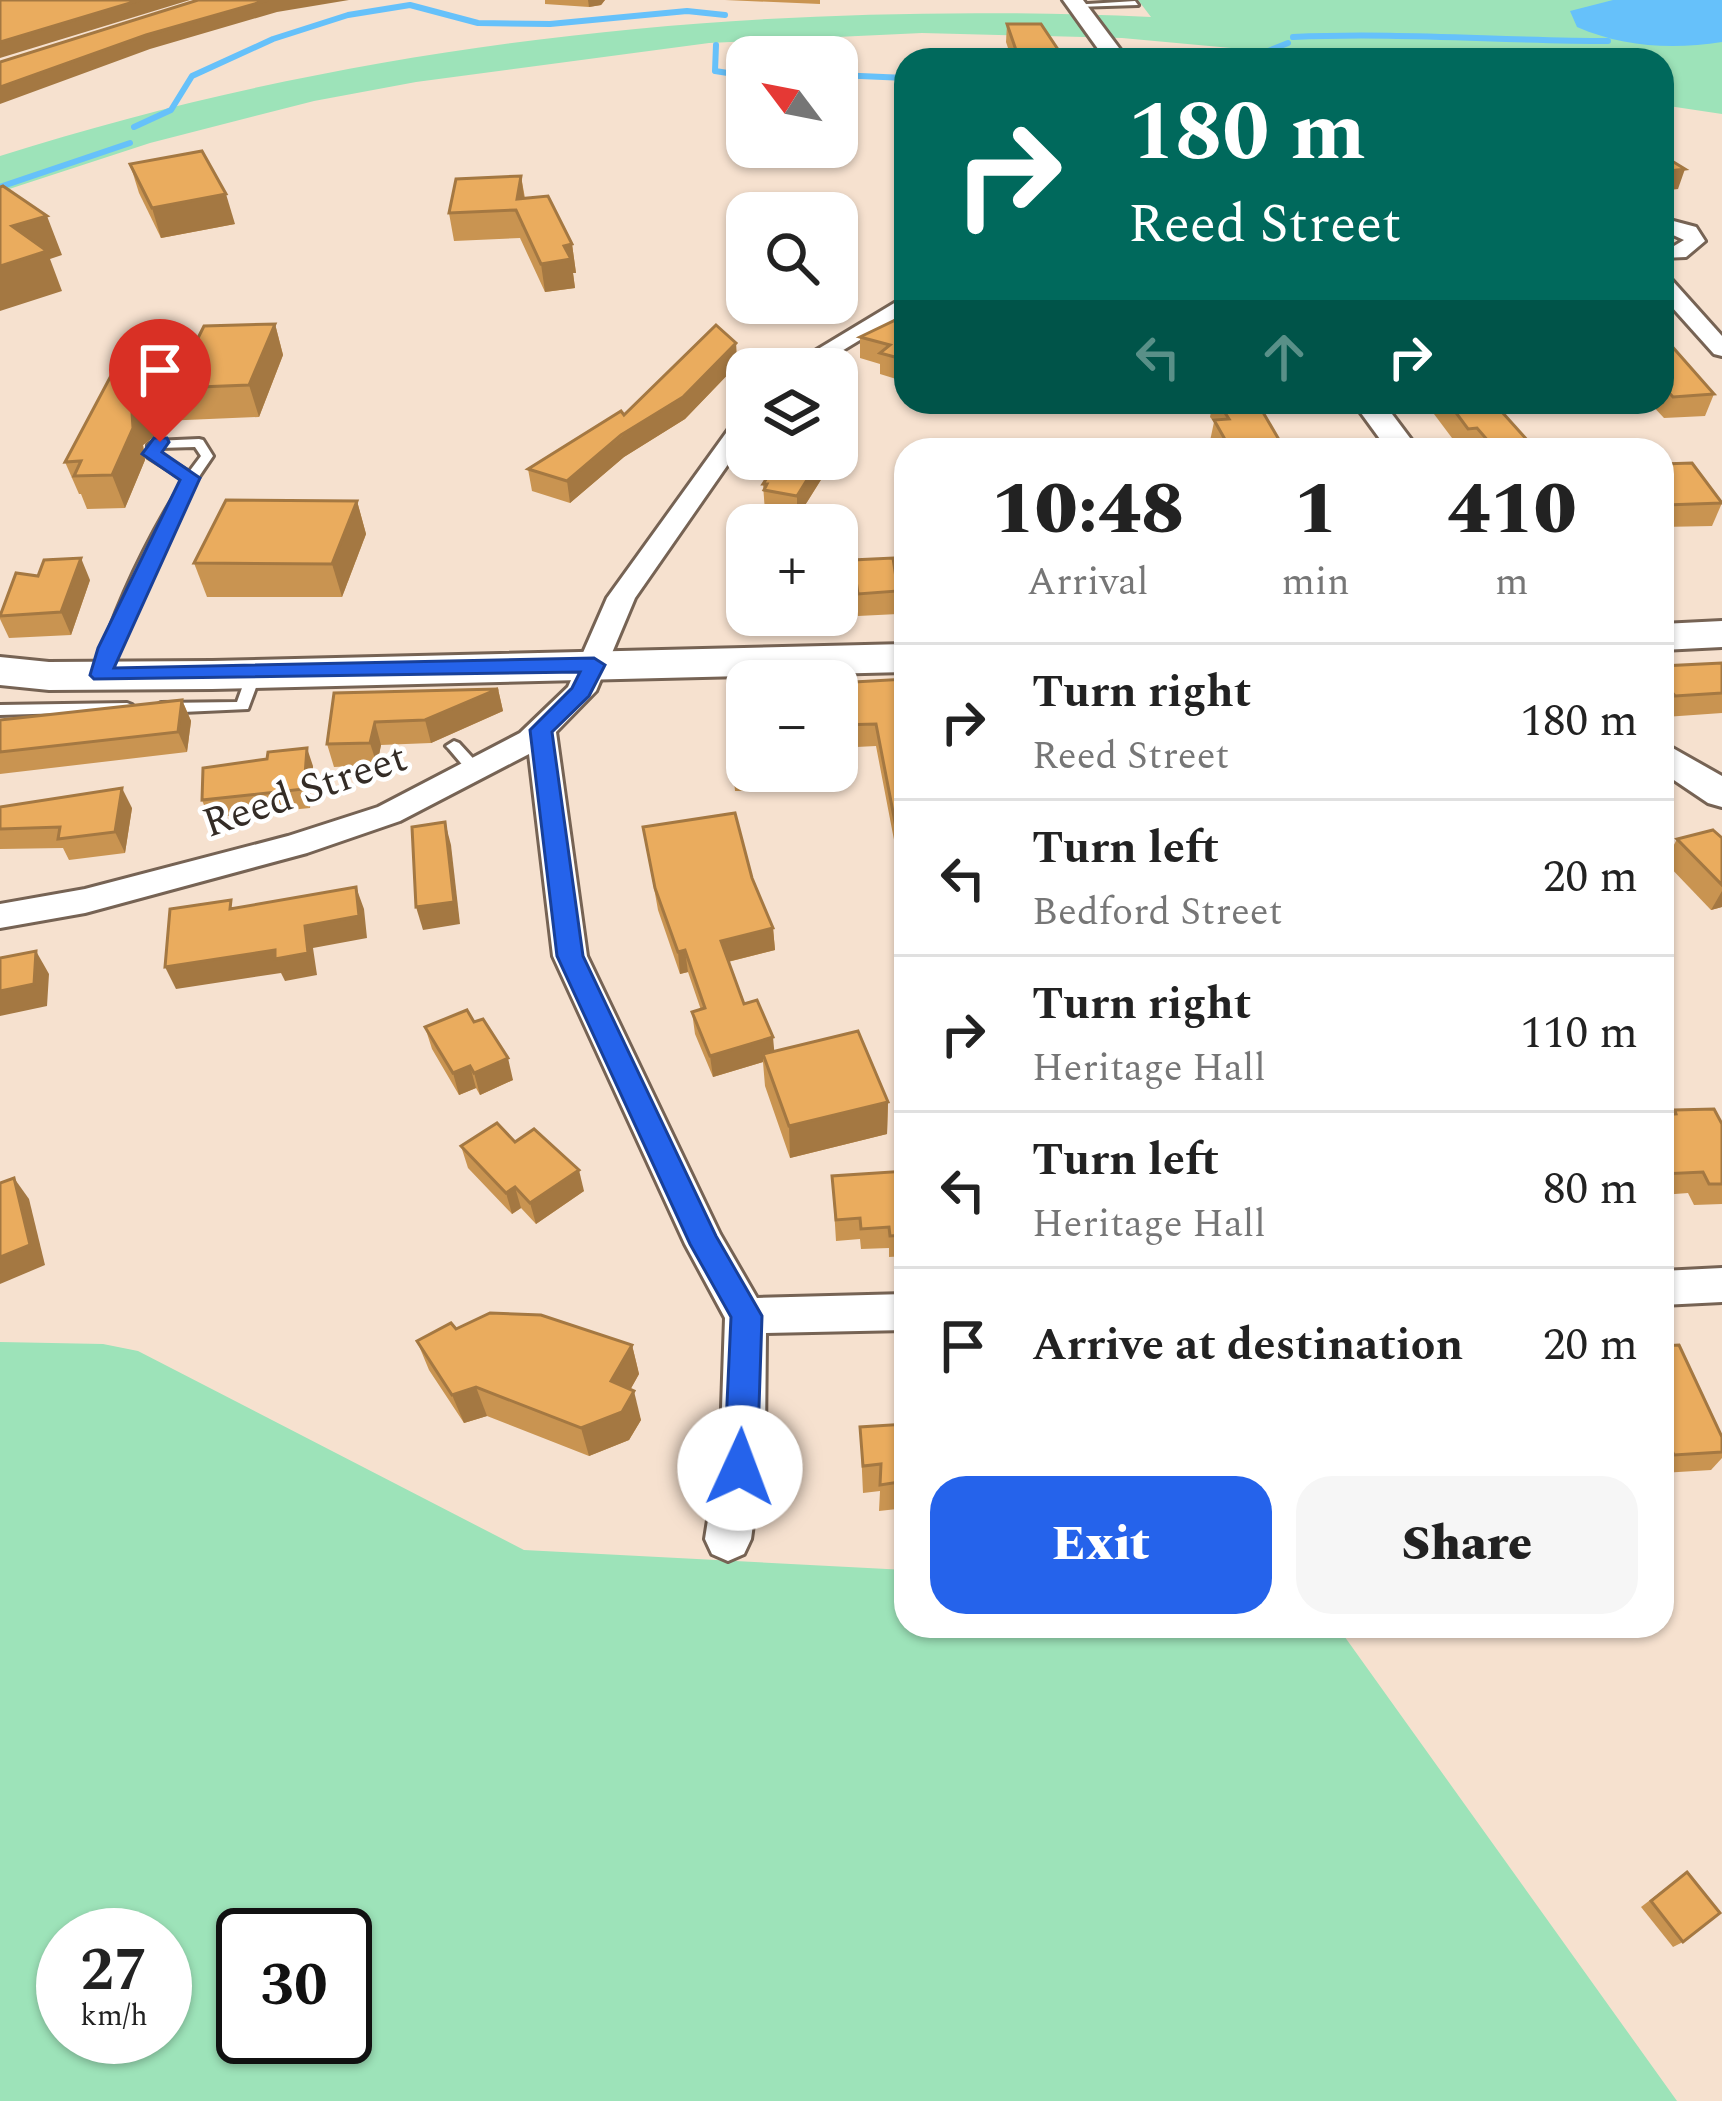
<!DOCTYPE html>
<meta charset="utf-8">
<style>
:root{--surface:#fff;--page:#f6f6f6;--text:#222;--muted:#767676;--line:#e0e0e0;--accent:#2563eb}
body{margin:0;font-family:Spectral,serif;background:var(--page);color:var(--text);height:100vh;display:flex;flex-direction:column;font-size:45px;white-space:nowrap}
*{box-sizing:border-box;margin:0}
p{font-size:39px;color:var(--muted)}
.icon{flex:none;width:66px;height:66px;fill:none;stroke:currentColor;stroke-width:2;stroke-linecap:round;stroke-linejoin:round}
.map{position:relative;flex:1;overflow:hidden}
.sheet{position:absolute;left:894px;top:438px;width:780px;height:1200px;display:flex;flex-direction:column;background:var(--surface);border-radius:36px;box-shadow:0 3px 9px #0004}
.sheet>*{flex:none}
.guide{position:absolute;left:894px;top:48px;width:780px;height:366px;border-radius:36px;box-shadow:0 3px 9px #0004;background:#00695c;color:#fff;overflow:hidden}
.needle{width:78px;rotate:302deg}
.fabs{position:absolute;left:726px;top:36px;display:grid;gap:24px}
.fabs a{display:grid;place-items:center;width:132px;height:132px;border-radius:24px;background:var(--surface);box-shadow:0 3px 9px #0004;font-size:60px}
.speed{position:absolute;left:36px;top:1908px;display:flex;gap:24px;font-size:60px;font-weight:700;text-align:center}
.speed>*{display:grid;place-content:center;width:156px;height:156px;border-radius:50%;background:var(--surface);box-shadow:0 3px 9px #0004;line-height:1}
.speed small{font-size:30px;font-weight:400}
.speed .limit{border:6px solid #111;border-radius:18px;background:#fff;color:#111}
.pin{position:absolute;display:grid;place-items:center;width:102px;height:102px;color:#fff;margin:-123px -51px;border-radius:50% 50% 50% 0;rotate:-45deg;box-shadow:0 0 12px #0007}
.pin .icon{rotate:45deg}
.me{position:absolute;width:132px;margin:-66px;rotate:2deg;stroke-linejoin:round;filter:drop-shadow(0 0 9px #0008)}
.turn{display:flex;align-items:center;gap:42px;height:252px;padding:0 36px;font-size:54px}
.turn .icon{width:156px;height:156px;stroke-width:2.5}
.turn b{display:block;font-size:84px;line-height:102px}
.lanes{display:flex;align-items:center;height:114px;padding:0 36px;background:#0003;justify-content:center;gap:60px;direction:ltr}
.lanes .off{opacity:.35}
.eta{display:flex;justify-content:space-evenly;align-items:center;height:204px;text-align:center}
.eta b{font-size:72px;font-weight:800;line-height:84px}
.action{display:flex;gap:24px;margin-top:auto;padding:24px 36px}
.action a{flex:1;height:138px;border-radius:36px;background:var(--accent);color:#fff;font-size:48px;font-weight:800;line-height:138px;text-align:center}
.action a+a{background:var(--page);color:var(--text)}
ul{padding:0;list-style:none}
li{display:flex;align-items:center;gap:36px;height:156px;padding:0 36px;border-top:3px solid var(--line)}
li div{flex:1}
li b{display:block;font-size:45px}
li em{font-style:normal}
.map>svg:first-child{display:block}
.green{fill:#9de3b9;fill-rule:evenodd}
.water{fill:#66c1fa}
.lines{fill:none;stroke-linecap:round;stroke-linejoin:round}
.stream{stroke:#66c1fa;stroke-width:6}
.service-casing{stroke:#766354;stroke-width:6}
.minor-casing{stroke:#766354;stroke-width:6}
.tertiary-casing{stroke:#766354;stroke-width:6}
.primary-casing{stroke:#766354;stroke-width:6}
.service{fill:#fff;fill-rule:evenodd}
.minor{fill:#fff;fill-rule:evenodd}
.tertiary{fill:#fff;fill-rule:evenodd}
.primary{fill:#fff;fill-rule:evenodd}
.wall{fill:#c99451}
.shaded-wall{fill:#a47842}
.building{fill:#eaac5e;stroke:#a47842;stroke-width:3}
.route{fill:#2563eb;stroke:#184099;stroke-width:3}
.labels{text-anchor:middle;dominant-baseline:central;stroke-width:9;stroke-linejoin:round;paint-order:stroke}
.street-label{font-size:42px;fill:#342c26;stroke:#fff}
</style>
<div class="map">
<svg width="1722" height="2101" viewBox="0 0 1722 2101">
<rect width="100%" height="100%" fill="#f6e1cf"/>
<g class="green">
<path d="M 1138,0 L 1722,0 L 1722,114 L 1662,105 L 1662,60 L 1363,60 L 1122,38 L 922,33 L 709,43 L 416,82 L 314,101 L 150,143 L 0,192 L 0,156 C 371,38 763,0 1151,17 Z"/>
<path d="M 0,1342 L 103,1344 L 138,1351 L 524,1550 L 906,1570 L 906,1626 L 1337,1626 L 1677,2101 L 0,2101 ZM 63,1935 L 165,1935 L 165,2037 L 63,2037 ZM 243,1935 L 345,1935 L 345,2037 L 243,2037 Z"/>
</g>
<path class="water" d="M 1613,0 L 1722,0 L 1722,42 C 1672,50 1623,47 1577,27 L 1570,11 Z"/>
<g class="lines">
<g class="stream">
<path d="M 1293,37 C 1397,32 1503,41 1608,41"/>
<polyline points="716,45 715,71 747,76"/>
<polyline points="1246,60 1288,43"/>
<polyline points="837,75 906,78"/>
<polyline points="134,127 171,110 192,76 273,39 348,15 410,5 478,23 550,24 687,11 725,15"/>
<polyline points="0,187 130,143"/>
</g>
<g class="service-casing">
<g id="service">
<polygon points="1135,1 1138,5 1076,7 1072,5"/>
<path d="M 199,439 L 203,440 L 213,456 C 166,522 131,598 108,675 L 106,678 L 96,678 L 94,675 C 115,606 146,541 184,480 L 148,457 L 148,445 L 154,441 ZM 195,447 L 201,456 L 189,472 L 158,453 L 159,448 Z"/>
<polygon points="254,670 261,674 248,709 161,713 154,708 161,703 237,702 247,674"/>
<polygon points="127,703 132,705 132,711 0,715 0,705"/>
<polygon points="454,741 459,743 481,767 481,775 471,775 449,749 446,746"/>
</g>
</g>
<g class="minor-casing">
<g id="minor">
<polygon points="1662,218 1696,227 1705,241 1686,257 1662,258 1662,246 1674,246 1684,240 1662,230"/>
<polygon points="1662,277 1670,278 1722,336 1722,356 1714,354 1662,296"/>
<polygon points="906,296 906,312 812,369 785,369"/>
<polygon points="747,413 747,437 635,598 596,691 556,732 587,956 720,1234 757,1298 906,1294 906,1330 766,1333 765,1438 751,1539 744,1554 728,1561 712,1554 705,1539 721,1438 725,1318 685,1244 553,956 529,754 400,821 307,853 85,913 0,928 0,904 85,889 288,836 378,807 520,733 568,687 607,598 739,415"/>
<polygon points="1722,1268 1722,1302 1662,1305 1662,1271"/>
</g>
</g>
<g class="tertiary-casing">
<g id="tertiary">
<polygon points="1063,0 1083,0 1128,60 1106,60"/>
<polygon points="1353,402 1383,402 1419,450 1388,450"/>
<polygon points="1662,742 1722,776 1722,807 1708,803 1662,772"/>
</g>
</g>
<g class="primary-casing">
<g id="primary">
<polygon points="1722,621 1722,647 1662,650 1662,624"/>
<polygon points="906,644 906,672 212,689 49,690 0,685 0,657 49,662 212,661"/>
</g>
</g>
<use href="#service" class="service"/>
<use href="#minor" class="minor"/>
<use href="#tertiary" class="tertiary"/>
<use href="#primary" class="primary"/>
</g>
<g class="wall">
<polygon points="545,0 605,0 601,5 589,7 545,4"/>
<polygon points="725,0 820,0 820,4"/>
<polygon points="1007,24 1065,60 1012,60 1006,42"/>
<polygon points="130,164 235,224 161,238 139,193"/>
<polygon points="521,176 525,198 572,244 576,273 573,273 575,288 545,292 520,238 454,241 449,213"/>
<polygon points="906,315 906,382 880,374 880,364 860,358 860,337"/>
<polygon points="275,324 283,355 259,417 162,421 155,436 143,445 145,460 125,508 87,509 81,494 79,494 65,462 198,338"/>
<polygon points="1662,335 1714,394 1705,416 1664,418 1649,402 1662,402"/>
<polygon points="736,343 737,365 685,419 624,457 570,503 532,491 528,469 624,415"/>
<polygon points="1213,402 1285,402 1285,406 1260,407 1285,450 1215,450 1210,441 1214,422 1210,417"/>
<polygon points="1425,402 1493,402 1536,450 1461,450"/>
<polygon points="834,459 797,518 765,512 763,484"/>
<polygon points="1662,464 1722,503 1712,526 1662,527"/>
<polygon points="357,501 366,534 342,597 207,597 194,563"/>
<polygon points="853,560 898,591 898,614 858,616 853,582"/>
<polygon points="90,580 71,635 9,638 0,619 0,612"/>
<polygon points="1722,663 1722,713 1665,717 1662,713 1662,666"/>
<polygon points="906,679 906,882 904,870 900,871 876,746 837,748 837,683"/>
<polygon points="747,684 747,771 769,771 770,791 735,791 733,769"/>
<polygon points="498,689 503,711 431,743 381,745 377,765 334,767 327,744 334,693"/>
<polygon points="182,700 191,721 187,752 0,774 0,720"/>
<polygon points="313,766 310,808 209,818 202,800"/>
<polygon points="0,807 132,808 125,853 69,860 63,848 0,849"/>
<polygon points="643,827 752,878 773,928 775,950 728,962 744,1004 774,1051 888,1102 887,1134 790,1158 765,1086 763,1062 713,1077 695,1034 692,1012 701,1010 688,972 680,974 658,910"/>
<polygon points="1722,838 1722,907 1711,910 1665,862 1677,839"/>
<polygon points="474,1022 513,1080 480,1095 476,1088 459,1095 432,1049 425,1027"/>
<polygon points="1675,1110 1722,1124 1722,1204 1694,1205 1688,1193 1662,1195 1662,1115 1672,1114"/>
<polygon points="515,1142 584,1191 536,1224 521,1208 512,1214 468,1168 461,1146"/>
<polygon points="906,1171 906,1256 889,1257 889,1248 861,1249 860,1239 836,1241 832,1176"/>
<polygon points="456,1329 632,1345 639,1374 630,1390 641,1420 629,1440 589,1456 487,1416 464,1423 429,1370 417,1341"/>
<polygon points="1662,1346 1722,1437 1722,1458 1711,1470 1662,1473"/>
<polygon points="906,1424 906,1508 879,1511 880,1491 863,1493 860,1427"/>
<polygon points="1687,1872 1683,1942 1673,1947 1641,1907"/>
</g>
<g class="shaded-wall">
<polygon points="140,0 190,0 0,58 0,42"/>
<polygon points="268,0 349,0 277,12 150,49 0,104 0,87 146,35"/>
<polygon points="588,0 605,0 601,5 589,7"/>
<polygon points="1685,169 1678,189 1662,191 1662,172"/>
<polygon points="521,176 525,203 522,227 517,199"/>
<polygon points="226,194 235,224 161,238 152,208"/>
<polygon points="47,216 62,255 50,259 62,291 0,311 0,266 12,226"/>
<polygon points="572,244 576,273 573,273 575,288 545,292 541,264 564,246"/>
<polygon points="275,324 283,355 259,417 249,385"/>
<polygon points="736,343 737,365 685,419 624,457 570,503 567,481"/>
<polygon points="150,389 162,421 155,436 143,445 145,460 125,508 112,475 132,413"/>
<polygon points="843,423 843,445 837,454 837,432"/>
<polygon points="820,459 834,459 797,518 797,496"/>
<polygon points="357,501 366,534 342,597 332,564"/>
<polygon points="81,558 90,580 71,635 61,612"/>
<polygon points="498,689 503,711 431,743 425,720"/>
<polygon points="182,700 191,721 187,752 178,732"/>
<polygon points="375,722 381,745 377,765 370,743"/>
<polygon points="307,748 313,766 310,808 304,789"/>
<polygon points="122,788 132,808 125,853 115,832"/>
<polygon points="445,822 451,845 460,924 423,930 416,907"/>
<polygon points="356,887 364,909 367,938 313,948 317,975 285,981 281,973 176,989 165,967 275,950"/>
<polygon points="1722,891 1722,907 1711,910"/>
<polygon points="773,928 775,950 723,963 721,941"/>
<polygon points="685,950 688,972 680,974 678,952"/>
<polygon points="36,951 49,974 47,1006 0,1016 0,991"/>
<polygon points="773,1037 775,1059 763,1054 763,1062 713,1077 710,1056"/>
<polygon points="508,1058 513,1080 480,1095 474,1073"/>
<polygon points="470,1066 476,1088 459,1095 453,1073"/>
<polygon points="888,1102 887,1134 790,1158 789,1126"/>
<polygon points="579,1170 584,1191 536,1224 530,1203"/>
<polygon points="14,1178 29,1199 45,1265 0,1284 0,1257"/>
<polygon points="515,1187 521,1208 512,1214 506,1193"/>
<polygon points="632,1345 639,1374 619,1410 611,1381"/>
<polygon points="476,1387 487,1416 464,1423 452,1395"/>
<polygon points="634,1391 641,1420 629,1440 589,1456 581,1428"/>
</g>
<g class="building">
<polygon points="0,0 140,0 0,42"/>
<polygon points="198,0 268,0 146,35 0,87 0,62"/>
<polygon points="1007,24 1041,24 1065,60 1022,60 1016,50"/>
<polygon points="202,151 226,194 152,208 130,164"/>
<polygon points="1662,155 1685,169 1662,172"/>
<polygon points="521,176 517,199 548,196 572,244 564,246 571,259 541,264 516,210 449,213 456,179"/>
<polygon points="3,186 47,216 12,226 47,251 0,266 0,187"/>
<polygon points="906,315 906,360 880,353 890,345 860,337"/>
<polygon points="275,324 249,385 150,389 144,404 132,413 133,428 112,475 74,476 81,461 65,462 130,340 198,338 204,326"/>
<polygon points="716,325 736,343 683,397 621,435 567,481 528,469 621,411 624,415"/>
<polygon points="1662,335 1714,394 1673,397 1662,385"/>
<polygon points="1218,402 1257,402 1285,450 1231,450 1214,420 1229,419"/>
<polygon points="1448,402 1493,402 1536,450 1496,450 1477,428 1468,429"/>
<polygon points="779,459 820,459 797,496 764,490 767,484 763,484"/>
<polygon points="1692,463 1722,503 1665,505 1662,501 1662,464"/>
<polygon points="226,500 357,501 332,564 194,563"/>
<polygon points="81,558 61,612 0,616 16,573 38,576 44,560"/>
<polygon points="893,558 898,591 858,594 853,560"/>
<polygon points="1722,663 1722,693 1675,696 1662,680 1662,666"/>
<polygon points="906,679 906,856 904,848 900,848 876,724 837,725 837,683"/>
<polygon points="735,684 747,684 747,768 733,769"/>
<polygon points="498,689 425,720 375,722 370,743 327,744 334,693"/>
<polygon points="182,700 178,732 0,752 0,720"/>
<polygon points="307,748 304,789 202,800 203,768 267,759 268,752"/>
<polygon points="122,788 115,832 58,839 60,827 0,829 0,807"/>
<polygon points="735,813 752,878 773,928 721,941 744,1004 757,1000 773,1037 710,1056 692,1012 705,1008 685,950 678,952 655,888 643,827"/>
<polygon points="445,822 454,902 416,907 412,827"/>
<polygon points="1713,830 1722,838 1722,885 1677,839"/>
<polygon points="356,887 359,916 305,926 308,953 275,959 275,950 165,967 170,909 231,900 230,909"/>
<polygon points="36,951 34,984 0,991 0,958"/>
<polygon points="467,1010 474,1022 483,1019 508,1058 474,1073 470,1066 453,1073 425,1027"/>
<polygon points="858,1031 888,1102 789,1126 763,1054"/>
<polygon points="1714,1109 1722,1124 1722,1184 1709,1184 1703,1172 1662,1174 1662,1115 1676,1114 1675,1110"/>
<polygon points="497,1123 515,1142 534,1129 579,1170 530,1203 515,1187 506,1193 461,1146"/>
<polygon points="906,1171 906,1235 890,1236 889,1227 861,1229 860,1218 836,1220 832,1176"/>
<polygon points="14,1178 30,1245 0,1257 0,1183"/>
<polygon points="490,1313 541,1315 632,1345 611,1381 634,1391 622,1412 581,1428 476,1387 452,1395 417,1341 451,1323 456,1329"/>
<polygon points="1679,1345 1722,1437 1722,1452 1674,1455 1665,1435 1662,1435 1662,1346"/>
<polygon points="906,1424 906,1481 880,1485 881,1464 863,1466 860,1427"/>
<polygon points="1687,1872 1720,1913 1683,1942 1651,1901"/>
</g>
<polygon class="route" points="154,438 167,438 169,442 162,452 200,478 114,668 594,658 605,665 589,696 552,732 583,956 716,1236 762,1316 757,1468 752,1479 740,1483 729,1479 724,1468 731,1317 690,1244 557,956 530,730 572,688 580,672 94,679 90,675 98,648 180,480 142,454"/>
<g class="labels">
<g class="street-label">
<text transform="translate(305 791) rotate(-19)">Reed Street</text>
</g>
</g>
</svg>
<div class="fabs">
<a><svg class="needle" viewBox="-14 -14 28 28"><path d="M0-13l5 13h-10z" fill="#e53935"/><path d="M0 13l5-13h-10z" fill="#767676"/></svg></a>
<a><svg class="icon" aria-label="search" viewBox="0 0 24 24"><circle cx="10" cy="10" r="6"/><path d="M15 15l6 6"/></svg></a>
<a><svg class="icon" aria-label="layers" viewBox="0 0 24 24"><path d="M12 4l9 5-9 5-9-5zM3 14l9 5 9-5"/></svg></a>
<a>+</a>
<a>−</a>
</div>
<div class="speed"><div>27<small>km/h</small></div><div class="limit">30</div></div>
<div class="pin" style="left:160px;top:442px;background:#d93025"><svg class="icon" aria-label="arrive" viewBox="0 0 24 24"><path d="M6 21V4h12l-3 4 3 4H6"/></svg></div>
<svg class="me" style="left:740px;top:1468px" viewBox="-20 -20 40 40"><circle r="19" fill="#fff"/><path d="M0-13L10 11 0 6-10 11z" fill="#2563eb"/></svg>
<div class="guide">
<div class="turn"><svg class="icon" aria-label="right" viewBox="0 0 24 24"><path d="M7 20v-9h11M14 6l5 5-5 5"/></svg><div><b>180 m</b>Reed Street</div></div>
<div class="lanes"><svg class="icon off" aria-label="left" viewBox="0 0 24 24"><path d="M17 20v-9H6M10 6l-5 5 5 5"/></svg><svg class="icon off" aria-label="ahead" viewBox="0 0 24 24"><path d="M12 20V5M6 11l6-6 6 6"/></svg><svg class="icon" aria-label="right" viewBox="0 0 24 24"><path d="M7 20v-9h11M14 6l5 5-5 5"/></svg></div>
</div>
<section class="sheet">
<div class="eta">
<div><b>10:48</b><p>Arrival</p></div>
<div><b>1</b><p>min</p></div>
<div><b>410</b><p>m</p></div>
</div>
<ul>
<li><svg class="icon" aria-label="right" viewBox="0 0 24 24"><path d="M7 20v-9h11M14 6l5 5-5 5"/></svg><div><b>Turn right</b><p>Reed Street</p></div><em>180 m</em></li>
<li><svg class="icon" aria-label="left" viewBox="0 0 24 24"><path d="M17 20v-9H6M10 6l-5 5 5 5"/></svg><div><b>Turn left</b><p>Bedford Street</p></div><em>20 m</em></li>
<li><svg class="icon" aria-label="right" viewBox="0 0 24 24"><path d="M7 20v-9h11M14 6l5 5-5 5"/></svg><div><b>Turn right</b><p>Heritage Hall</p></div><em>110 m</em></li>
<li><svg class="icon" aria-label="left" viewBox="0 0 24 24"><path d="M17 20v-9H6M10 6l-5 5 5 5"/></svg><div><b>Turn left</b><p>Heritage Hall</p></div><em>80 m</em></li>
<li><svg class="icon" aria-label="arrive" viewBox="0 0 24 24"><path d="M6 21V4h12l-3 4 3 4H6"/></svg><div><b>Arrive at destination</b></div><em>20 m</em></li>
</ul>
<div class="action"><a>Exit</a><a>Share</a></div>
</section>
</div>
